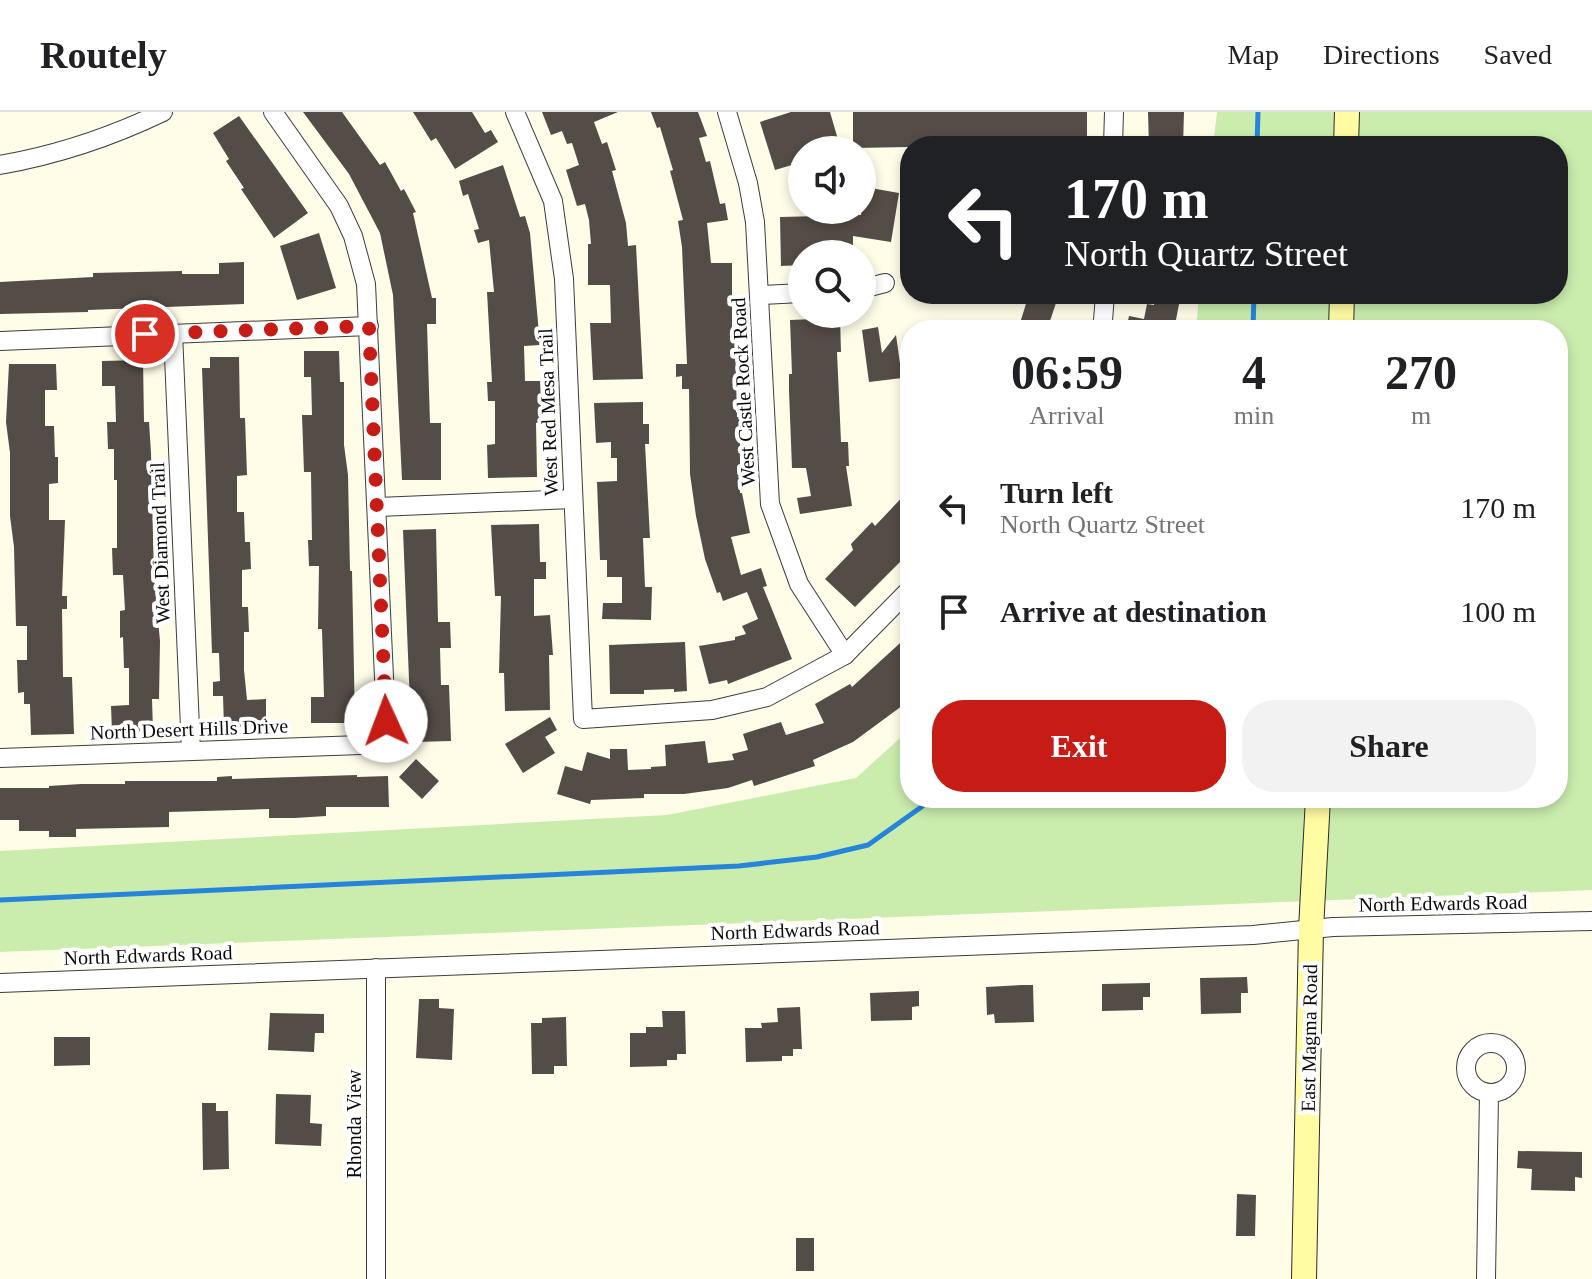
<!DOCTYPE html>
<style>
:root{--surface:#fff;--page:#f2f2f2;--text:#202124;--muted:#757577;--line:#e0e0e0;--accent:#c71c16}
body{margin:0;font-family:Georgia,serif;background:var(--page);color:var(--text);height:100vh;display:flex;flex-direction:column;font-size:30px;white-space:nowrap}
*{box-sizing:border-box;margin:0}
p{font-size:26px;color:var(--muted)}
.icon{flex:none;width:44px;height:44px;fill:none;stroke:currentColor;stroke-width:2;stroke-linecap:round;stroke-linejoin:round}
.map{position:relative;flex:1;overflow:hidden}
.details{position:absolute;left:900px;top:208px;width:668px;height:488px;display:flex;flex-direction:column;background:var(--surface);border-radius:32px;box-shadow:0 4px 12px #0003}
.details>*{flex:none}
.guide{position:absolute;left:900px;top:24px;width:668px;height:168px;border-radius:32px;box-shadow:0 4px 12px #0003;background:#202124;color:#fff;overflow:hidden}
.fabs{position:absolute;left:788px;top:24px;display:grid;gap:16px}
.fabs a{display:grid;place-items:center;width:88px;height:88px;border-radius:50%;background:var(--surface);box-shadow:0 4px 12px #0003;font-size:40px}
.pin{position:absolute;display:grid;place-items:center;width:68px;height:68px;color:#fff;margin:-34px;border:4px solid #fff;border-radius:50%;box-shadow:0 2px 8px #0007}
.me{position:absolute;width:88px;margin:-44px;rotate:358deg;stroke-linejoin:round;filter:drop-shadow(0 0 6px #0008)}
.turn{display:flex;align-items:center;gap:28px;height:168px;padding:0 32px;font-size:36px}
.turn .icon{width:104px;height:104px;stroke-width:2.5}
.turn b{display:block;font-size:56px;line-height:68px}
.eta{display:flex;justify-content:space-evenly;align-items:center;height:136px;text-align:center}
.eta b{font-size:48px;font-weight:700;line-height:56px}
.primary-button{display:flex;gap:16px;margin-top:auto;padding:16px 32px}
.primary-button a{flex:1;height:92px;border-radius:32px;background:var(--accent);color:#fff;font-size:32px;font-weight:700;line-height:92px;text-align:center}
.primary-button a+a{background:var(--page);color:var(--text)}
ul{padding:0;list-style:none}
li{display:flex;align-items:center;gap:24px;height:104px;padding:0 32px}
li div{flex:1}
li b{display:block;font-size:30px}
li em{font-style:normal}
header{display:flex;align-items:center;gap:48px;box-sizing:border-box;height:112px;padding:0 40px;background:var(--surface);border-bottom:2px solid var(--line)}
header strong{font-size:38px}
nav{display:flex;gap:44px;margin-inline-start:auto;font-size:28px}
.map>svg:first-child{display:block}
.green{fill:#caedae}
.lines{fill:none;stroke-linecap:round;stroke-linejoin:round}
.stream{stroke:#2685da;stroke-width:5}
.building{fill:#544c46}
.street-casing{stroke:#3d3d3d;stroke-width:20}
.secondary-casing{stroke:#2c2c2c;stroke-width:26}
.street{stroke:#fff;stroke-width:18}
.secondary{stroke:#fffca3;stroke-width:24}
.route{stroke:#c71c16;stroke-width:14;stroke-dasharray:0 25.2}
.labels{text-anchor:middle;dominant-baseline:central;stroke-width:8;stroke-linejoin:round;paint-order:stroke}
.street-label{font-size:20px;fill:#0a0a0a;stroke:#fff}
</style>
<header>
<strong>Routely</strong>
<nav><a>Map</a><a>Directions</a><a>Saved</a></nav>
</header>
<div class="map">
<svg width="1592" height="1167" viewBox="0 0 1592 1167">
<rect width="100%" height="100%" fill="#fffce8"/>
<polygon class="green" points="1217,0 1592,0 1592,778 0,840 0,739 667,703 856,666 910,617 910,686 1558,686 1558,218 1196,218 1199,182 1558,182 1558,34 1213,34"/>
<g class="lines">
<g class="stream">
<polyline points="1257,34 1258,0"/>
<polyline points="1253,218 1254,182"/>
<polyline points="0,788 739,754 817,745 868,733 934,686"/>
</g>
</g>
<g class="building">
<polygon points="303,0 342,0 380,53 385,50 401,79 404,77 416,100 413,101 432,186 436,186 436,212 427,212 429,279 430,311 441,311 441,368 402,368 393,183 380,121 349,62"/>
<polygon points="413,0 472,0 485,21 491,18 498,30 455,57 436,26 431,29"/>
<polygon points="542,0 618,0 594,10 602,32 607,30 616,58 612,59 626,111 628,134 636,133 643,267 593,268 590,211 611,211 610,173 588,173 588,132 591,132 589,108 585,92 577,94 566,58 579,53 572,31 567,32 562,19 551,23"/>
<polygon points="651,0 698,0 707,24 699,26 706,50 710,49 720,92 725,91 728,108 707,111 711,151 732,151 732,228 735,228 737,305 740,305 740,381 742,381 750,421 731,425 741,463 761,456 767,474 763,475 792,547 728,572 727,568 709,572 699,534 735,528 735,525 746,522 742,514 758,507 747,480 723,489 720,480 717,481 705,447 696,404 690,362 689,277 682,277 682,264 676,265 676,252 687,252 682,135 678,109 683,108 670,59 673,58 660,15 657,16"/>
<polygon points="791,0 830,0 841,38 802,38 802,50 775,58 760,10"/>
<polygon points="853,0 1087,0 1087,34 1019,34 1019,31 966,30 966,34 853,36"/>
<polygon points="1148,0 1184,0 1183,34 1149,34"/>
<polygon points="239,4 308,101 274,126 241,77 244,76 226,49 229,47 213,21"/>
<polygon points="503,53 520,105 525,104 530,121 540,233 524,234 525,269 540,269 542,310 536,311 537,365 488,366 487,333 495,332 495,289 488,289 487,270 492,270 487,180 494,180 489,128 478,131 474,118 479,117 468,82 463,84 459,69"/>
<polygon points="865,75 899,81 891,130 853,124 853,142 802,142 802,153 781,154 780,105 861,103"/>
<polygon points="319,121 336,176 297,188 280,134"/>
<polygon points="244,150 244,192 88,198 88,200 0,202 0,170 93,165 93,161 182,159 182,162 219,162 219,151"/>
<polygon points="1029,182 1059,182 1047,218 1024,218 1027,210 1021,208"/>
<polygon points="1155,182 1181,182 1174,218 1126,218 1129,204 1144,207 1147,192 1154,193"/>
<polygon points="840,206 841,240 837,240 841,330 848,330 849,354 846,354 852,394 800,402 797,386 811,384 806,356 792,356 789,279 789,262 792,262 790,208"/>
<polygon points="878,215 882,241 896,223 902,266 869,270 862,218"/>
<polygon points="304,239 339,239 340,270 344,270 344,333 348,363 350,459 352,459 355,611 311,611 311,585 324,585 322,517 318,517 319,454 309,454 308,428 312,428 311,360 304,360 302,303 312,303 311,265 304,265"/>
<polygon points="210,245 239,245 240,306 245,306 247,363 237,364 237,400 244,400 245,430 250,430 251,457 242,458 242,495 248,495 249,520 244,520 244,558 247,588 266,587 266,614 224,615 223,584 213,584 213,570 220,569 219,541 212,541 202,256 210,256"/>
<polygon points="143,248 144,310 149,310 151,341 154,466 160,529 159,587 152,587 153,619 112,620 111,594 129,593 129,556 124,556 123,525 120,526 120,499 125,498 123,463 113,463 112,436 117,436 117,368 114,368 114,337 108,337 107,310 116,310 115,274 102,274 102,249"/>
<polygon points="9,252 56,252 57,278 45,278 45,314 54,314 55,345 58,345 58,371 49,372 49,408 65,408 62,484 67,484 67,497 62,497 63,565 72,565 74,622 31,623 30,592 24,592 24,580 18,581 17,548 27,548 27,514 16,514 14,435 10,404 10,341 6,310"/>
<polygon points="643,290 643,312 649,312 649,332 645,332 650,426 643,426 645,475 652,475 651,508 602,507 603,491 622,491 622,465 607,465 607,448 600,448 597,370 617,369 617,346 611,346 611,330 596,331 594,291"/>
<polygon points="910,377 910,437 905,443 906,444 855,495 825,467 853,438 851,432 872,410 875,414"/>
<polygon points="539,412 540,450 546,450 546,467 534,467 534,504 550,503 553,543 549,543 550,598 505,599 504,561 499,561 501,484 495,484 491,413"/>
<polygon points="436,417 438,510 450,510 451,536 440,536 441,573 449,573 451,629 415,630 415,600 411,600 409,568 403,418"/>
<polygon points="910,522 910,588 853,630 813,648 815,654 754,674 752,668 728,676 684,682 644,682 644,686 591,688 590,692 557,682 565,654 582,659 587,640 610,647 610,637 627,637 628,658 651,657 651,655 666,654 665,633 705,629 708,651 734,648 732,642 748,638 743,622 781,610 786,623 824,611 815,592 850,572 852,575"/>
<polygon points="685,530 687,579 674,580 674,577 644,578 644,582 610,582 609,533"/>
<polygon points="550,605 557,618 545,625 555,641 523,661 505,632"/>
<polygon points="416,647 439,669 422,687 399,665"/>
<polygon points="357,663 357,665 388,664 389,695 326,695 326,704 295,706 269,706 269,697 169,700 169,715 76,717 76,725 49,725 49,719 19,719 19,708 0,708 0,676 49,676 49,674 81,672 125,672 125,669 217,669 217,665 232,664 232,667"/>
<polygon points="1247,865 1248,881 1241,881 1241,901 1201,902 1200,866"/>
<polygon points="1150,871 1150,885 1143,885 1143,898 1102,899 1102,872"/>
<polygon points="1022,873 1033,873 1034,910 995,911 994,902 987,903 986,875"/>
<polygon points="919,879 919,894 912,895 912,908 871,909 870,881"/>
<polygon points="419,887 439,887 439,896 454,897 452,948 416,946"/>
<polygon points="800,895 802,937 793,937 793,944 782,944 782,949 746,950 745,916 762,916 761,911 778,910 777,896"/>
<polygon points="662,899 685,899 686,942 677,942 677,948 667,948 667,954 630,955 630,921 646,921 646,915 663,915"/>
<polygon points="270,901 324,902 324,921 315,921 314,940 268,938"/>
<polygon points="566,905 567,954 554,954 554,962 532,962 531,911 542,911 542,906"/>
<polygon points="54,925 90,925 90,953 54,954"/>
<polygon points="276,982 311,983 310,1011 322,1012 321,1034 275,1032"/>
<polygon points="202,991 216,991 216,999 228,999 229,1057 203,1058"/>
<polygon points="1518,1039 1582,1040 1582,1066 1575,1065 1575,1079 1531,1078 1532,1057 1517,1056"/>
<polygon points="1237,1082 1256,1083 1255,1124 1236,1124"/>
<rect x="796" y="1126" width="18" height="33"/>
</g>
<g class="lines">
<g class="street-casing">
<g id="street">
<polyline points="515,0 553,89 564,167 583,607 712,598 767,585 845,543 910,477"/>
<polyline points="727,0 748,71 755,110 770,392 799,472 845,543"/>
<polyline points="1113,34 1114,0"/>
<path d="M 0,53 C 57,43 111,25 163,0"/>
<polyline points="862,177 885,171"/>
<polyline points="760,183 802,181"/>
<polyline points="1099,218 1103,209 1105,182"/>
<polyline points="173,221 191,639"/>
<polyline points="0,229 369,214"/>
<polyline points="378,395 573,387"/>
<polyline points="0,646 361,633 379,628 386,609 366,172 353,124 339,94 273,0"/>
<polyline points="376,856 376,1167"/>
<polyline points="0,871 1253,823 1333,815 1592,809"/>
<circle cx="1491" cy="956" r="25"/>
<polyline points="1486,1167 1489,981"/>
</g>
</g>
<g class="secondary-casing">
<g id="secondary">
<polyline points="1346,34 1347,0"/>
<polyline points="1341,218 1342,182"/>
<polyline points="1304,1167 1311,817 1318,686"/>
</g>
</g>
<use href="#street" class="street"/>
<use href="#secondary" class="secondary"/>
</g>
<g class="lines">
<polyline class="route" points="145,222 369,214 386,609"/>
</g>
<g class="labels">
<g class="street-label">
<text transform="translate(743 280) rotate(-93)">West Castle Rock Road</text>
<text transform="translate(548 300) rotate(-92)">West Red Mesa Trail</text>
<text transform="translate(160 431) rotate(-92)">West Diamond Trail</text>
<text transform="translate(189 617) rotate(-2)">North Desert Hills Drive</text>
<text transform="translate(1443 791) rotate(-1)">North Edwards Road</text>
<text transform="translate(795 818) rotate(-2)">North Edwards Road</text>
<text transform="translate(148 843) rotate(-2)">North Edwards Road</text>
<text transform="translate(1309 926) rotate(-89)">East Magma Road</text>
<text transform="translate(354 1012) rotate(-90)">Rhonda View</text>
</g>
</g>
</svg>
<div class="fabs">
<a><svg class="icon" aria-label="sound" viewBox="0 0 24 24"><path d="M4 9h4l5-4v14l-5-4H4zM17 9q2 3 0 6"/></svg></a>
<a><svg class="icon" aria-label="search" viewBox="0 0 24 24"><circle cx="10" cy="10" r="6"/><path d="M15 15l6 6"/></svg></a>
</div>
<div class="pin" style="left:145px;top:222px;background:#d93025"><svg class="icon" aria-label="arrive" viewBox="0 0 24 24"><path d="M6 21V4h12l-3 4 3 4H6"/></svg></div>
<svg class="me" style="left:386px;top:609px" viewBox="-20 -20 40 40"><circle r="19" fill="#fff"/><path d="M0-13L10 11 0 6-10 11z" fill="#c71c16"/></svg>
<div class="guide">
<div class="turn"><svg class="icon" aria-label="left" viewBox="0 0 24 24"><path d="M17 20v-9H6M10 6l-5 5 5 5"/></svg><div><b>170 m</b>North Quartz Street</div></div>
</div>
<section class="details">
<div class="eta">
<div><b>06:59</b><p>Arrival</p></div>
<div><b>4</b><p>min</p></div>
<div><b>270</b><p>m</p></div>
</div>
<ul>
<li><svg class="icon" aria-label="left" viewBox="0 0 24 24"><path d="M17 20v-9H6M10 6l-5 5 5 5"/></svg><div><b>Turn left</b><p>North Quartz Street</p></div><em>170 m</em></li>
<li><svg class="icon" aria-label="arrive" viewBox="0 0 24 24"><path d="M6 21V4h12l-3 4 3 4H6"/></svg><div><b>Arrive at destination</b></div><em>100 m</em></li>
</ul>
<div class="primary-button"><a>Exit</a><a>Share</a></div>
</section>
</div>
